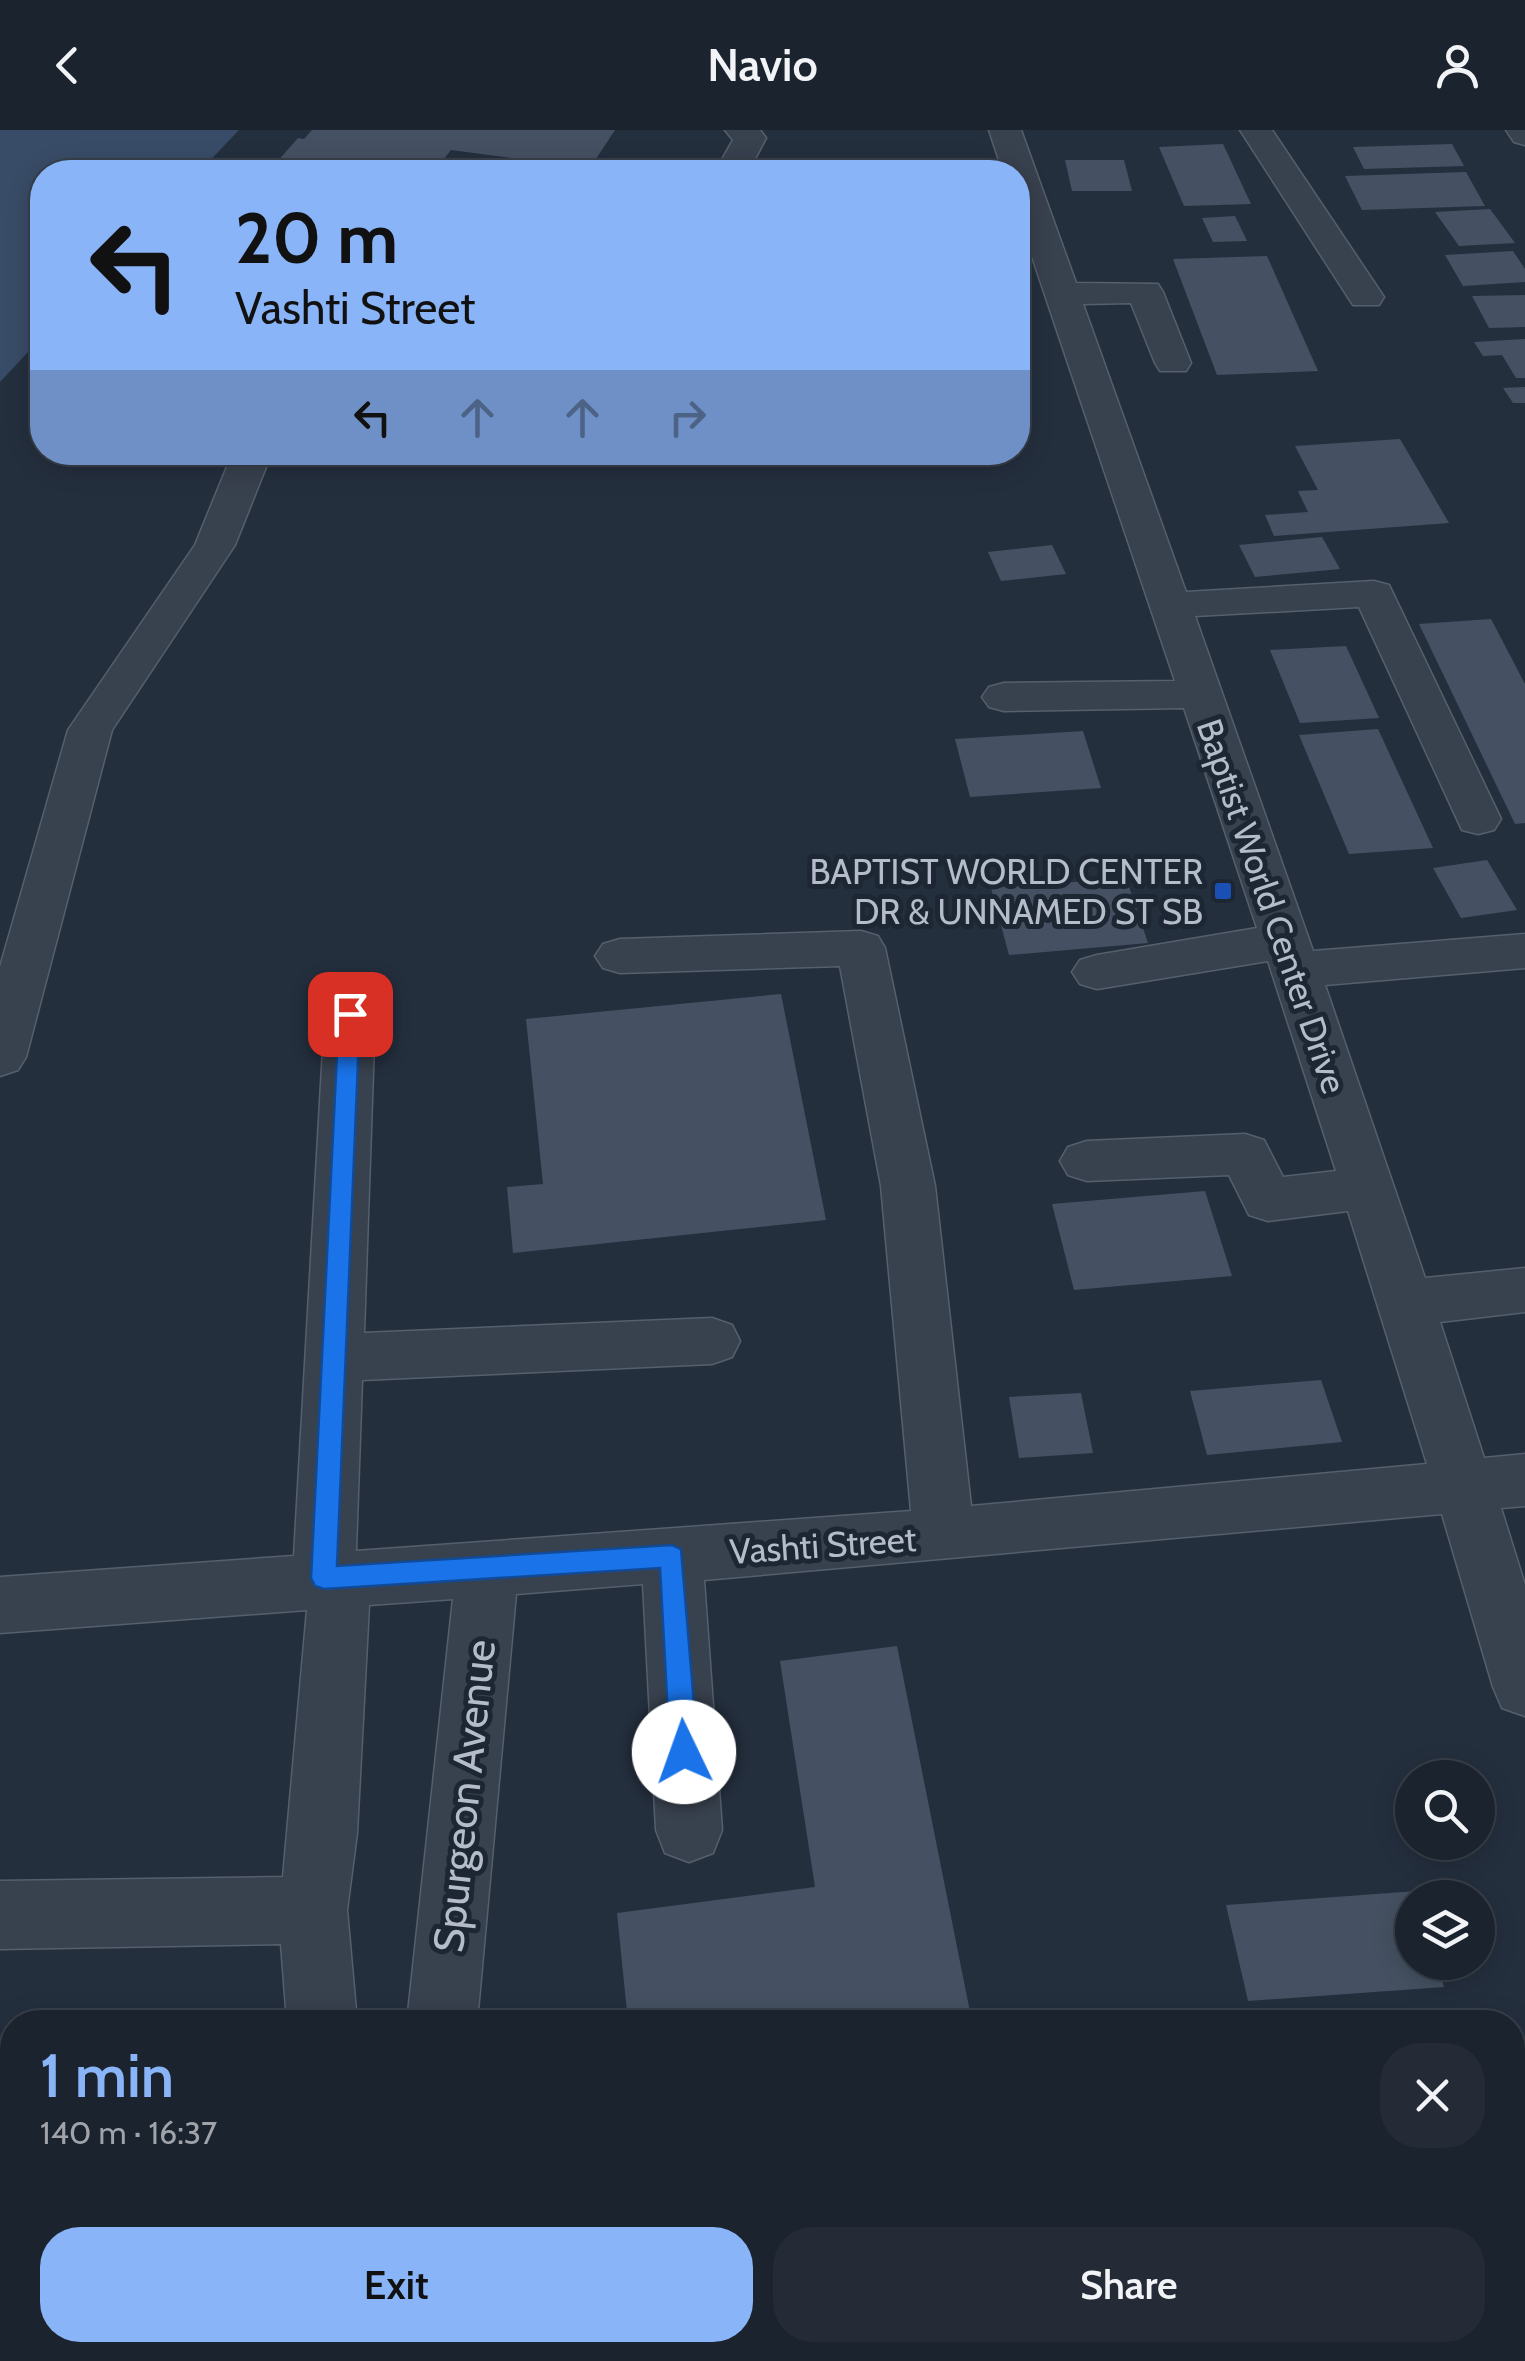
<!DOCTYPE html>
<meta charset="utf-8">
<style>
:root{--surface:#1b232e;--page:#242b36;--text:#f1f3f6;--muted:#a0a4aa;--line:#39404a;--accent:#8ab4f8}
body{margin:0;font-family:Cabin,sans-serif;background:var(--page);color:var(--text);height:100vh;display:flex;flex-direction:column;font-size:38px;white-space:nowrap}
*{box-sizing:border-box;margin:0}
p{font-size:32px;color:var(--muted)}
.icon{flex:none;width:55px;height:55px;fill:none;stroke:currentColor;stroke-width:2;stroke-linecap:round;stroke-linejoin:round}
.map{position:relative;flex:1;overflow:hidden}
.drawer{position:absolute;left:0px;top:1880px;width:1525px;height:352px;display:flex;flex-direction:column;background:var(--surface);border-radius:40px 40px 0 0;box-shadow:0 5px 25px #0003,0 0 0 2px var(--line)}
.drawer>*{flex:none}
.guide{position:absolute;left:30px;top:30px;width:1000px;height:305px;border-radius:40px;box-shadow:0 5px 25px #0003,0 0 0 2px var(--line);background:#8ab4f8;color:#111;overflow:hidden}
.controls{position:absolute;left:1395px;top:1630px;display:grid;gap:20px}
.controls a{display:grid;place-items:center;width:100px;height:100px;border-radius:50%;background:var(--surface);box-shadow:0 5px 25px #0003,0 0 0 2px var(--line);font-size:50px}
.pin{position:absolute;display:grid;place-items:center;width:85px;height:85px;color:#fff;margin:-42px;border-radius:20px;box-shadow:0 5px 15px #0006}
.me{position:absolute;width:110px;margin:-55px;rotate:357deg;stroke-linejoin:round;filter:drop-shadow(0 0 8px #0008)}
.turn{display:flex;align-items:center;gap:35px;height:210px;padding:0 40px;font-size:45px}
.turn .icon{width:130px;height:130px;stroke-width:2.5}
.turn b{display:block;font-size:70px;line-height:85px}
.lanes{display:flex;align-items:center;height:95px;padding:0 40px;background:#0003;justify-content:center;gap:50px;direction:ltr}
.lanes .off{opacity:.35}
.round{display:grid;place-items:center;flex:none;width:105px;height:105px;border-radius:40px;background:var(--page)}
.summary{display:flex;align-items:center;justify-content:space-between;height:170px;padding:0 40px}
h1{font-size:60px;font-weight:600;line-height:75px;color:var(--accent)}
.action{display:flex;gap:20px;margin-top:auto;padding:20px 40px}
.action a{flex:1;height:115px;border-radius:40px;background:var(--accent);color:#111;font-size:40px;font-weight:600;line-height:115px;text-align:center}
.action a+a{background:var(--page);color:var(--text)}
header{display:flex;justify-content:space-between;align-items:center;height:130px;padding:0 40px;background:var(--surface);font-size:45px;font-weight:600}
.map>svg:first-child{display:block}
.water{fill:#394c67}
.building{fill:#455162}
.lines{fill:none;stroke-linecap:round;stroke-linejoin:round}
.minor-casing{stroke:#565f6c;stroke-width:3}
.minor{fill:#38414e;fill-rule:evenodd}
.route{fill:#1a73e8;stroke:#114b97;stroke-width:2.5}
.transit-dot{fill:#1a4fb4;stroke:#1d2633;stroke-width:4}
.labels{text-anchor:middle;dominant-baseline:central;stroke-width:10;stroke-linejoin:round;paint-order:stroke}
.poi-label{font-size:35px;fill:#b4bcc9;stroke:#1d2633;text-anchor:end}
.street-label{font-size:35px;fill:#b4bcc9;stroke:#1d2633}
.near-street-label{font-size:42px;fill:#b4bcc9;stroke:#1d2633}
</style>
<header><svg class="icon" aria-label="back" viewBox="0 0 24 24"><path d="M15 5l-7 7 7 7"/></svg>Navio<svg class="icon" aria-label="person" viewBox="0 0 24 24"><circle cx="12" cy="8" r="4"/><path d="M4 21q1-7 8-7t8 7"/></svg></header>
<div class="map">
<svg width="1525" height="2231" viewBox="0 0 1525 2231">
<rect width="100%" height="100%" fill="#242f3e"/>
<polygon class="water" points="0,0 239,0 199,42 42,42 42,207 0,252"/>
<g class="building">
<polygon points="312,0 615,0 590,38 451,20 434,42 268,42 298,8 304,9"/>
<polygon points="1223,14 1251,74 1184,76 1159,17"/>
<polygon points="1452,14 1464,36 1364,39 1353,17"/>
<polygon points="1065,30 1124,30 1132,61 1072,61"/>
<polygon points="1466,42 1485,76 1362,80 1345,46"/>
<polygon points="1490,79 1515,113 1459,116 1435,82"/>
<polygon points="1235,86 1247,111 1213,112 1202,88"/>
<polygon points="1513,121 1525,139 1525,152 1463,156 1445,125"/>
<polygon points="1267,126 1318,241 1217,245 1173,129"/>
<polygon points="1525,165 1525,197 1489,198 1472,166"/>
<polygon points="1525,209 1525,248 1516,248 1502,225 1483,226 1474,212"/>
<polygon points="1525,257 1525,273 1513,273 1503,258"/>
<polygon points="1400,309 1449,393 1274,406 1265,385 1308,382 1298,361 1318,360 1295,316"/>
<polygon points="1322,407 1340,439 1255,447 1239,415"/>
<polygon points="1052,415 1066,444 1001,451 988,422"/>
<polygon points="1491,489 1525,554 1525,693 1515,694 1419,494"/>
<polygon points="1346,516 1379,588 1300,593 1270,520"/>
<polygon points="1378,599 1433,718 1349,724 1299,605"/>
<polygon points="1083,601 1101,658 970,667 955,609"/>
<polygon points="1487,730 1517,780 1461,788 1433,738"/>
<polygon points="1126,748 1148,813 1009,825 991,758"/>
<polygon points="781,864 826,1090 513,1123 507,1057 543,1054 526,889"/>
<polygon points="1205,1061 1232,1146 1074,1160 1052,1074"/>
<polygon points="1321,1250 1342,1312 1207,1325 1190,1261"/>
<polygon points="1081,1263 1093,1323 1019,1328 1009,1267"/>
<polygon points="897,1516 972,1892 628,1892 617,1783 815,1757 780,1531"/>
<polygon points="1417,1761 1419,1768 1412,1768 1412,1832 1437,1832 1444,1857 1248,1871 1226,1775"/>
<polygon points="12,2018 12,2220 267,2220 267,2231 0,2231 0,2020"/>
</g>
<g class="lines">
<g class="minor-casing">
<g id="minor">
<polygon points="725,0 760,0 766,8 748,42 715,42 733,10"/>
<polygon points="989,0 1021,0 1076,153 1158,154 1163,162 1191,233 1186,241 1160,241 1155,233 1131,173 1083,174 1186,462 1374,451 1389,455 1501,689 1494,700 1478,704 1462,700 1359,477 1195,486 1313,821 1525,804 1525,838 1325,855 1425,1148 1525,1138 1525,1182 1440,1192 1484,1328 1525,1324 1525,1376 1501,1378 1525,1455 1525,1586 1502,1578 1493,1557 1442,1384 704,1450 722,1700 713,1723 689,1732 665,1723 656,1700 643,1454 516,1464 477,1892 407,1892 453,1469 369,1475 357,1703 347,1780 357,1892 287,1892 281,1814 0,1819 0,1751 283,1747 307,1480 0,1503 0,1447 294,1426 325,884 332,871 350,866 368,871 375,884 364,1203 712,1188 732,1195 740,1211 732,1227 712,1234 362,1250 356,1421 911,1381 881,1056 840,836 620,843 603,838 595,826 603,814 620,809 861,801 878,806 885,818 935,1056 971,1376 1427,1334 1348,1081 1268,1091 1249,1085 1229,1045 1087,1051 1068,1045 1060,1031 1068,1017 1087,1011 1245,1004 1264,1010 1283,1047 1336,1041 1268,831 1097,859 1080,854 1072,842 1080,830 1097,825 1257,798 1184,578 1004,581 989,577 982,567 989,557 1004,553 1175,551 1018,85 1018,42 1003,42"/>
<polygon points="1240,0 1272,0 1384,167 1379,175 1353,175"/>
<polygon points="1506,0 1525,0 1525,15 1514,12"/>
<polygon points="233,322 272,322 235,415 112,600 26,927 18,940 0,946 0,837 68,600 195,415"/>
<polygon points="1525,2142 1525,2218 1512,2219 1512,2143"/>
<polygon points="374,2220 452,2220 451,2231 373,2231"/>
<polygon points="987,2220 1169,2220 1164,2231 982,2231"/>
</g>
</g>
<use href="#minor" class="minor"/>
</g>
<polygon class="route" points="350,877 360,884 337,1436 672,1415 681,1419 698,1622 694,1631 684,1635 674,1631 670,1622 660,1438 324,1459 315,1456 311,1448 339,884"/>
<rect class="transit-dot" x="1213" y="751" width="20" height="20" rx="5"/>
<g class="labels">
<g class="poi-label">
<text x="1203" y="741">BAPTIST WORLD CENTER<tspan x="1203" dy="40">DR &amp; UNNAMED ST SB</tspan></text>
</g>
<g class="street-label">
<text transform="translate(1272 776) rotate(71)">Baptist World Center Drive</text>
<text transform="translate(823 1415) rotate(-4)">Vashti Street</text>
</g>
<g class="near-street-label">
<text transform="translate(464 1666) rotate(-84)">Spurgeon Avenue</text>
</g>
</g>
</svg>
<div class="controls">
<a><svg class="icon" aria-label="search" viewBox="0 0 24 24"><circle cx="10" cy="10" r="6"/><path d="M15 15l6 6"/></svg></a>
<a><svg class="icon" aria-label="layers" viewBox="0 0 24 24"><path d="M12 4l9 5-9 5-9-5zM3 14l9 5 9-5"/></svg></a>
</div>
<div class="pin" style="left:350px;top:884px;background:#d93025"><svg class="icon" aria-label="arrive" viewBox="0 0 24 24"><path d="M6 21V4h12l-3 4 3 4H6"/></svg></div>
<svg class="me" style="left:684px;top:1622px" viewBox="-20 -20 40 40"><circle r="19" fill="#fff"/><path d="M0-13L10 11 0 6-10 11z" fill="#1a73e8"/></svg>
<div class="guide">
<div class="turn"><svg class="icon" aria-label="left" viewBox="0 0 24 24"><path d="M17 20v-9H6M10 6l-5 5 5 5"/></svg><div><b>20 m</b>Vashti Street</div></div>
<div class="lanes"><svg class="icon" aria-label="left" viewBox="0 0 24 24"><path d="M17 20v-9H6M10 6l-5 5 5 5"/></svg><svg class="icon off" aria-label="ahead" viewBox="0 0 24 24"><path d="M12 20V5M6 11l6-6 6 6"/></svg><svg class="icon off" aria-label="ahead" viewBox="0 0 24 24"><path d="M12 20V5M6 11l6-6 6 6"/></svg><svg class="icon off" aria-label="right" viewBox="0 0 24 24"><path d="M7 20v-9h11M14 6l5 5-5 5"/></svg></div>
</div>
<section class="drawer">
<div class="summary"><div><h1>1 min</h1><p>140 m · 16:37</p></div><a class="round"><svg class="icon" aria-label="close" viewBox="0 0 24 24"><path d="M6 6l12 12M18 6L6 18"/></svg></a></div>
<div class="action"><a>Exit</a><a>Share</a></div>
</section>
</div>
